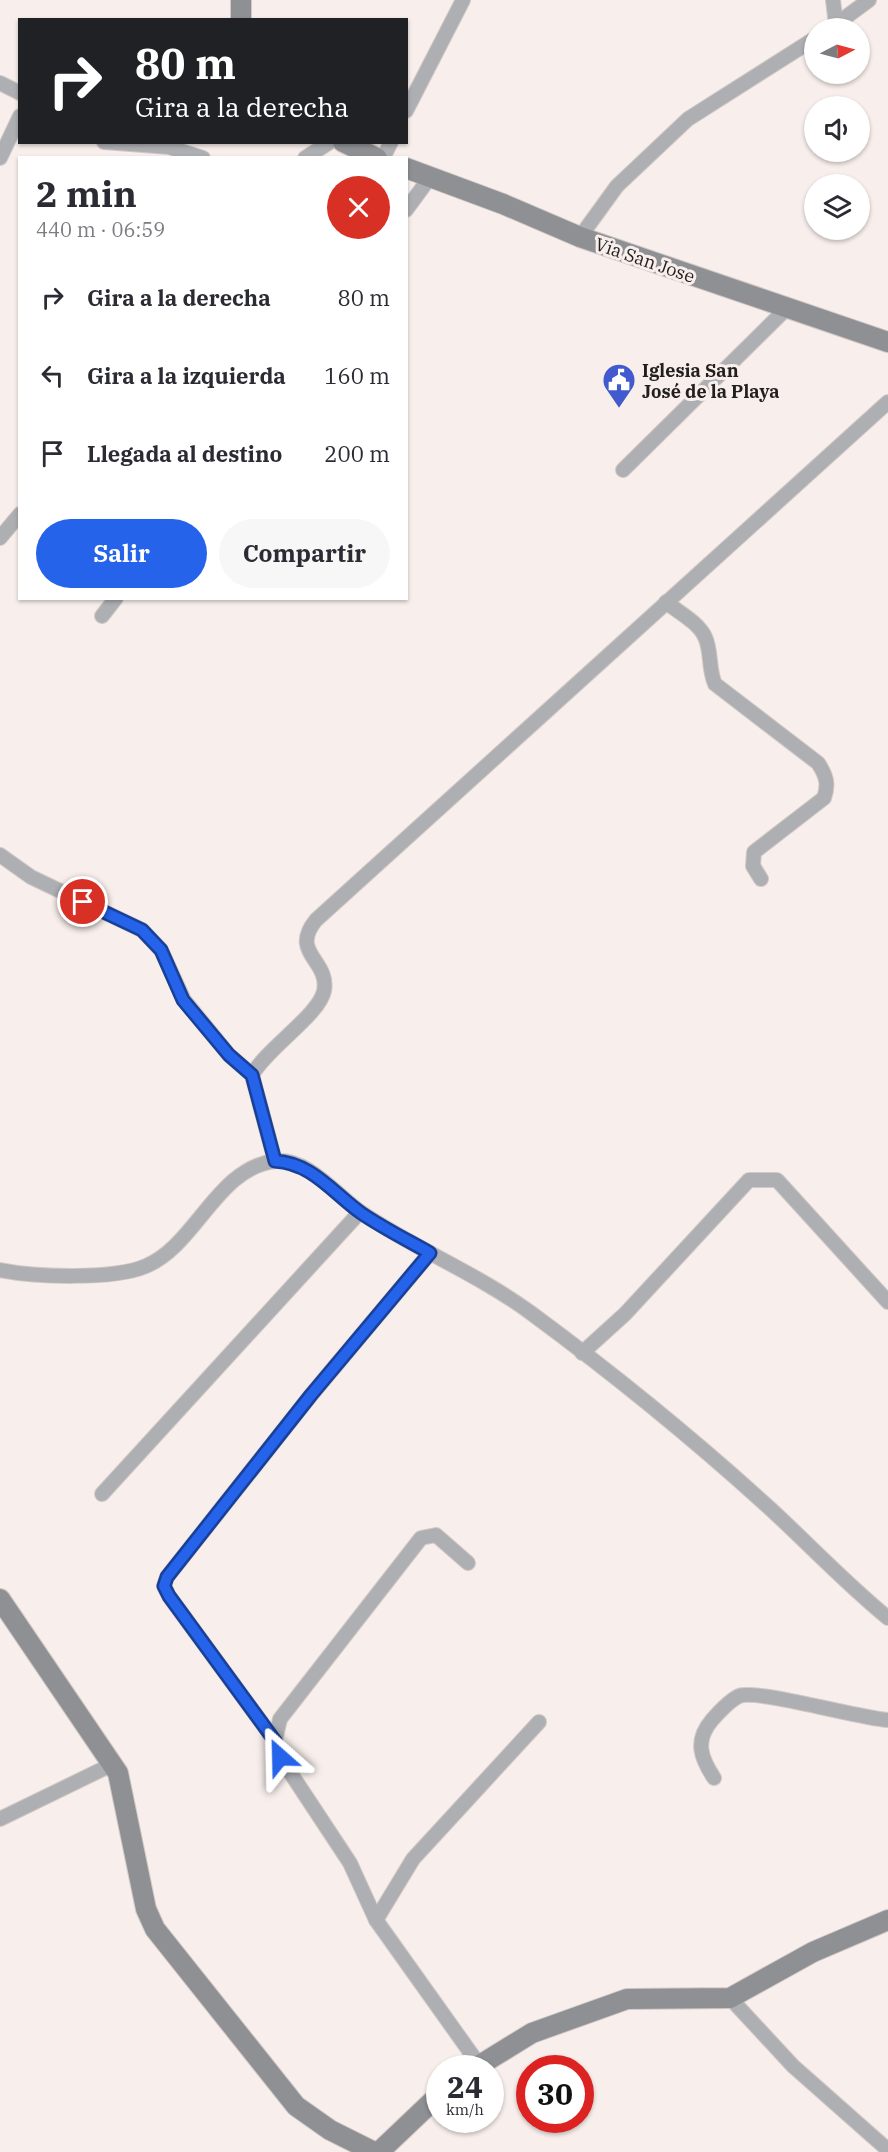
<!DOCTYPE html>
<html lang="es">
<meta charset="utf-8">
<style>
:root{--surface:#fff;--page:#f7f7f7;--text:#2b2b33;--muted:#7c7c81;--accent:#2563eb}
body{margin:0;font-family:"IBM Plex Serif",serif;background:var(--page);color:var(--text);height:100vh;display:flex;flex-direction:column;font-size:22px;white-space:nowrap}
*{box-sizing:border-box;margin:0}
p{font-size:20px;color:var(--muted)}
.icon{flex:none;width:33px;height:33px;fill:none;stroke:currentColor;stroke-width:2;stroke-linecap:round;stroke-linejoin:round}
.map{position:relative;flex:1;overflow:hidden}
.sheet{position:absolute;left:18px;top:156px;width:390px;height:444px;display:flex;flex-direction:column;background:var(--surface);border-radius:0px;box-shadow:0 2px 4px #0004}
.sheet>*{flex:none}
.banner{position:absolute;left:18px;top:18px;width:390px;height:126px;border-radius:0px;box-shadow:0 2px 4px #0004;background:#202124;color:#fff;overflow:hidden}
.needle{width:39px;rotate:84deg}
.buttons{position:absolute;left:804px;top:18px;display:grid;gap:12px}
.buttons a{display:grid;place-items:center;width:66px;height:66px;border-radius:50%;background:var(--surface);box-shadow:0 2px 4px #0004;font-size:30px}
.speed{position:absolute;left:426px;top:2055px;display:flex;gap:12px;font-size:30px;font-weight:700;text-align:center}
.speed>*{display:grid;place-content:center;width:78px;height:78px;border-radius:50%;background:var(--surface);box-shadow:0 2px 4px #0004;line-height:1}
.speed small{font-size:15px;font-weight:400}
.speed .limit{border:9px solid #d22;background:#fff;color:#111}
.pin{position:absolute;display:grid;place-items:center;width:51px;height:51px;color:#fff;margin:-26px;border:3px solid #fff;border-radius:50%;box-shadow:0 2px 6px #0007}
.me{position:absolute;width:66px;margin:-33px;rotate:335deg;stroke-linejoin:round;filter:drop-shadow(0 0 4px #0008)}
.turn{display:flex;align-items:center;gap:21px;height:126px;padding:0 18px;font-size:27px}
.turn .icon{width:78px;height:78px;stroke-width:2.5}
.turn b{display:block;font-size:42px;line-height:51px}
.round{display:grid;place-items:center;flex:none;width:63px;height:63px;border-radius:32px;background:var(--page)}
.headline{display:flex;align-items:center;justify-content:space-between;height:102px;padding:0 18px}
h1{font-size:36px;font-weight:700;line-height:45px}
.button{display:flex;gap:12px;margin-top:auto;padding:12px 18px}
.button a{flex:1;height:69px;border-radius:36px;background:var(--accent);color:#fff;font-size:24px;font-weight:700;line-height:69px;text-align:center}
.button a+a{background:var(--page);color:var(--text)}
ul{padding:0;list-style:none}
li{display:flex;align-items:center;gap:18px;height:78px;padding:0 18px}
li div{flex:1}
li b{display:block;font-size:22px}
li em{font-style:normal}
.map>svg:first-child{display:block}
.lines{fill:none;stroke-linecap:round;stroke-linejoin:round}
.street-casing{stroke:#d1c9c7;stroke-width:16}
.secondary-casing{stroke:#d1c9c7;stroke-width:22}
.street{stroke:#aeafb3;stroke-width:14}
.secondary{stroke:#8e9094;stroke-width:20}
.route-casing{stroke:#184099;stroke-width:15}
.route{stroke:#2563eb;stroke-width:10}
.labels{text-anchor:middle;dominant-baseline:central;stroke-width:6;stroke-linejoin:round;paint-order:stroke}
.street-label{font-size:18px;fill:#211e1d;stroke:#f8efec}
.poi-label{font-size:18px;font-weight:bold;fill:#211e1d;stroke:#f8efec;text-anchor:start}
</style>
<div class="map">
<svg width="888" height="2152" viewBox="0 0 888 2152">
<rect width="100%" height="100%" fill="#f8efec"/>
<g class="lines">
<g class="street-casing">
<g id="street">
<polyline points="833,0 836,25"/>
<polyline points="831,28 869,0"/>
<polyline points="0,83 20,93"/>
<polyline points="406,111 463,0"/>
<polyline points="104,142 169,147 203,158"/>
<polyline points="0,158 20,116"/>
<polyline points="305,158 330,142"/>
<polyline points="383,158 391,142"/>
<polyline points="406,210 431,176"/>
<polyline points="580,237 617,186 688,119 814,39"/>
<polyline points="623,470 787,308"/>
<polyline points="0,538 20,514"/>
<path d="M 666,602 C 678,612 698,622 705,637 C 712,652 708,669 715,684 L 818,763 C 826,775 829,784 824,798 L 754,852 L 753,866 L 761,879"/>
<polyline points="102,616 116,598"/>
<polyline points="0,855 31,877 142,930 161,950 184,1000 229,1055 252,1075 275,1161"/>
<path d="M 252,1075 C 267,1048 319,1015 324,991 C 330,960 289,953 316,920 L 888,402"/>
<path d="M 0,1270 C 35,1277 114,1280 146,1266 C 196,1245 217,1168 275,1161 C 308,1157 338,1197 362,1213 C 417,1250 478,1274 531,1313 C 611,1372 690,1436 764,1503 C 806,1541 844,1582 888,1618"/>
<polyline points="582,1353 625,1314 749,1180 777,1180 888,1302"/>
<polyline points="102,1494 360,1212"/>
<polyline points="468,1563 436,1535 421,1538 280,1719 275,1741 280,1757 350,1863 376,1920 480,2066"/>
<polyline points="275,1741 169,1596 164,1586 167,1577 311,1395 430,1253"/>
<path d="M 714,1778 C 701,1758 694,1741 712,1720 C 719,1712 729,1701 739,1696 C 758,1689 858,1718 888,1720"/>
<polyline points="0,1819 113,1764"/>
<polyline points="376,1920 413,1859 539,1722"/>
<polyline points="730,1998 793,2066 888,2150"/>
</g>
</g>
<g class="secondary-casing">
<g id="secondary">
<polyline points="241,20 241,0"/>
<polyline points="343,142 377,158"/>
<polyline points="406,168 503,204 580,237 888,342"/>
<polyline points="0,1599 118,1773 146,1909 155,1929 296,2106 330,2130 374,2152"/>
<polyline points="475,2068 532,2033 627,1999 730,1998 813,1952 888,1920"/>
<polyline points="379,2152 440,2094"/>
</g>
</g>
<use href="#street" class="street"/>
<use href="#secondary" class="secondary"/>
</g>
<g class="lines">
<g class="route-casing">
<path id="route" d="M 83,902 L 142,930 L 161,950 L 183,1000 L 229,1055 L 252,1075 L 275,1161 C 312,1163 333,1193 361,1213 C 383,1228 407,1240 430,1253 L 311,1395 L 167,1577 L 164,1586 L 169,1596 L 275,1741 L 280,1757"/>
</g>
<use href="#route" class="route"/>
</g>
<defs>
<g id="civic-pin" transform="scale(1.725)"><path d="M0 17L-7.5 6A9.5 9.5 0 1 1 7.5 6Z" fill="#415acd" stroke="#f8efec"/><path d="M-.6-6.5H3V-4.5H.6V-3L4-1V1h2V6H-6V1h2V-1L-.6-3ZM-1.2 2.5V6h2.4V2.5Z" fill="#fff"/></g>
</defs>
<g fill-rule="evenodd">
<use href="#civic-pin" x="619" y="380"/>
</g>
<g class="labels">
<g class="street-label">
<text transform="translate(645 260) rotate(19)">Via San Jose</text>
</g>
<g class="poi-label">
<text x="642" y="370">Iglesia San<tspan x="642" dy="21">José de la Playa</tspan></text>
</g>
</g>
</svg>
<div class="buttons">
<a><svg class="needle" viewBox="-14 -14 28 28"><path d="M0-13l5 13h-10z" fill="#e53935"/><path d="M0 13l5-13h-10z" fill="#7c7c81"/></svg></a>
<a><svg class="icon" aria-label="sound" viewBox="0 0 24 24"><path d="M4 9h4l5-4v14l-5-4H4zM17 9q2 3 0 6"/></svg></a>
<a><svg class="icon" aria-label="layers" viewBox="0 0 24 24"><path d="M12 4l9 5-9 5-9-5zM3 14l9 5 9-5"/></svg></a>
</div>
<div class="speed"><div>24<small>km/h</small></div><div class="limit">30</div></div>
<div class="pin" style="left:83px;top:902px;background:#d93025"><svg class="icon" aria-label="arrive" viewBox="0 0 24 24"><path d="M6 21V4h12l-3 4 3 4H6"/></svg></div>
<svg class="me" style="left:280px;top:1757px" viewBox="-20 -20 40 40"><path d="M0-17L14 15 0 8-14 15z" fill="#2563eb" stroke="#fff" stroke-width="4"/></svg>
<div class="banner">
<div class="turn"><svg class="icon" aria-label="right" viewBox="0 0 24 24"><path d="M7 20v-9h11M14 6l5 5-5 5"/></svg><div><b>80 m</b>Gira a la derecha</div></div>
</div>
<section class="sheet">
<div class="headline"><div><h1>2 min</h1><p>440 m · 06:59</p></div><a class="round" style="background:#d93025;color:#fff"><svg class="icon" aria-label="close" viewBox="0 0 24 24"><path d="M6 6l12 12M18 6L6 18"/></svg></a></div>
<ul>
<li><svg class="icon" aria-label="right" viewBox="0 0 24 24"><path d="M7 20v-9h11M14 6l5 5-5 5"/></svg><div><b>Gira a la derecha</b></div><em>80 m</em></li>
<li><svg class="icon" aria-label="left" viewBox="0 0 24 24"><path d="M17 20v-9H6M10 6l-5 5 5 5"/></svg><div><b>Gira a la izquierda</b></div><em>160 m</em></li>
<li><svg class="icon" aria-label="arrive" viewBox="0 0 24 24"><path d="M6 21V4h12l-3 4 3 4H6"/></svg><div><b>Llegada al destino</b></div><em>200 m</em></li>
</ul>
<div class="button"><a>Salir</a><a>Compartir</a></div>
</section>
</div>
